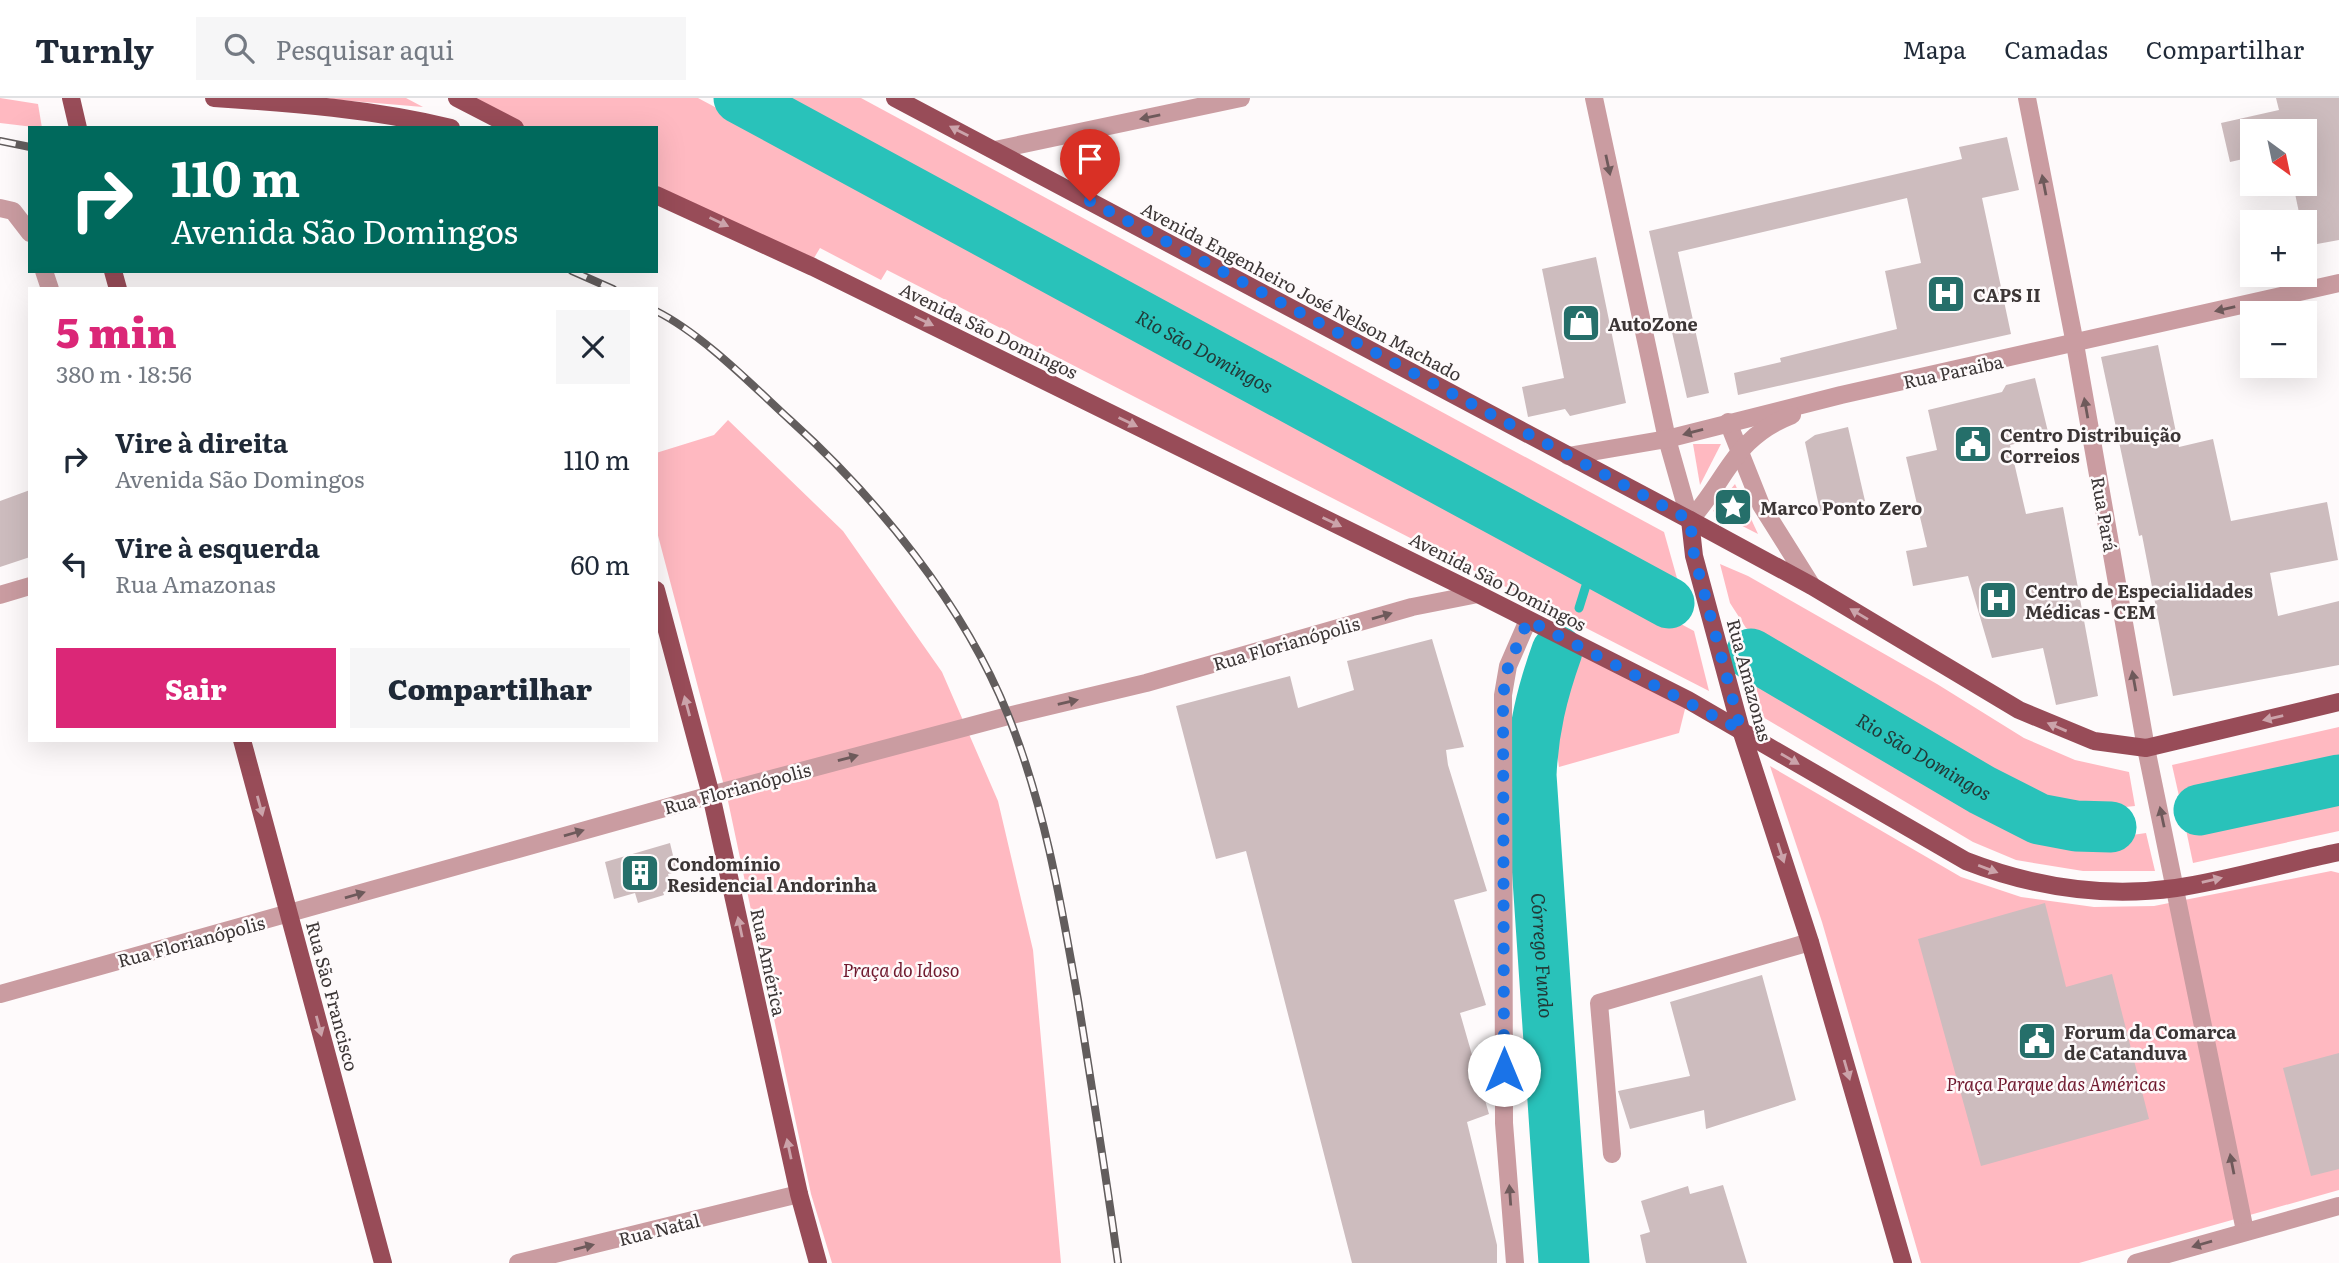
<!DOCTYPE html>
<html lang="pt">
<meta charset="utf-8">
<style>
:root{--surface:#fff;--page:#f6f6f7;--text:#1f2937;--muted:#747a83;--line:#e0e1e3;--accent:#db2777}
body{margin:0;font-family:Literata,serif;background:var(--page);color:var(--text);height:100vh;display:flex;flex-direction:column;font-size:26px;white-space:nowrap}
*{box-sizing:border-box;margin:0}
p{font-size:23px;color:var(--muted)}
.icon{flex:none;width:38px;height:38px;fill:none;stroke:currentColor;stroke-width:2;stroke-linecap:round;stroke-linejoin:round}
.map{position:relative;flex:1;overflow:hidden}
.drawer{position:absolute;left:28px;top:189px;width:630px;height:455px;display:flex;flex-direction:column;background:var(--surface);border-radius:0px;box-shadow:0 7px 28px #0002}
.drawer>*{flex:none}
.banner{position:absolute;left:28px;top:28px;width:630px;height:147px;border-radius:0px;box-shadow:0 7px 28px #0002;background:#00695c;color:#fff;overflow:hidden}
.needle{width:46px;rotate:147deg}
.fabs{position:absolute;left:2240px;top:21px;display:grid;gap:14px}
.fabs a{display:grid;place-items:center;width:77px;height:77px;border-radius:0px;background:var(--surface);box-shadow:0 7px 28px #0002;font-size:35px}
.pin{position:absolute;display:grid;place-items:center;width:60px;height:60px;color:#fff;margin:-72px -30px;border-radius:50% 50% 50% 0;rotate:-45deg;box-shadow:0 0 7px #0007}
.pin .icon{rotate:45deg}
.me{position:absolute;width:77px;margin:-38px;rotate:0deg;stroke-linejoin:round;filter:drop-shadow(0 0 5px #0008)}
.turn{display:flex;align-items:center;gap:24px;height:147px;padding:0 28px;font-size:32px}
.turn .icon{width:91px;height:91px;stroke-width:2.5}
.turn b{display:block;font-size:49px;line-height:60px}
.round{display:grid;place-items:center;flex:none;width:74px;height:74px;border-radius:0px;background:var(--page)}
.head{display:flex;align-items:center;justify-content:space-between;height:119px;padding:0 28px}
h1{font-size:42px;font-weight:800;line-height:52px;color:var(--accent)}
.action{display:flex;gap:14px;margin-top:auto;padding:14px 28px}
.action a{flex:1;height:80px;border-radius:0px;background:var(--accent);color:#fff;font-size:28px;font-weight:800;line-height:80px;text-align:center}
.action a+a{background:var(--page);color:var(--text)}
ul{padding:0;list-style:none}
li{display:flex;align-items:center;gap:21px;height:105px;padding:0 28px}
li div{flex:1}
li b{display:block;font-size:26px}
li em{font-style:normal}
header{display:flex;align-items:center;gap:42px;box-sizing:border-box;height:98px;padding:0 35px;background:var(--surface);border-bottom:2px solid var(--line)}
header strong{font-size:33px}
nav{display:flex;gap:38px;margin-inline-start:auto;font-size:24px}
.search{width:490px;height:63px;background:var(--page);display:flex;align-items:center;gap:18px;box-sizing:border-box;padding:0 24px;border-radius:0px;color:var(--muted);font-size:26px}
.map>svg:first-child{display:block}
.green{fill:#ffb9c1}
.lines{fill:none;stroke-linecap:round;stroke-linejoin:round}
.stream{stroke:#29c2ba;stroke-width:9}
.river{stroke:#29c2ba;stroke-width:51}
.building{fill:#cdbcbe}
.minor{stroke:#ca9ca1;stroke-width:18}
.major{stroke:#984c58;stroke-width:18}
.rail-casing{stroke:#625d5d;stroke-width:8}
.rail{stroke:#fefafb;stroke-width:5;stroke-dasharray:16;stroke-linecap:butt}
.oneway{fill:#6e5a5b}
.oneway2{fill:#cba3aa}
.route{stroke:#1a73e8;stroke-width:12;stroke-dasharray:0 21.6}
.labels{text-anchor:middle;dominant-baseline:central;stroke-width:5;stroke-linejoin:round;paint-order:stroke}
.street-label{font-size:18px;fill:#3c3636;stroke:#fefafb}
.poi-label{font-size:18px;font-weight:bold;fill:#3c3636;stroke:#fefafb;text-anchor:start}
.park-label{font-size:18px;font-style:italic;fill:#6f192e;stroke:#fefafb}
.water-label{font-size:19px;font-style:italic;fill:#223a38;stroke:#fefafb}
</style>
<header>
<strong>Turnly</strong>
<div class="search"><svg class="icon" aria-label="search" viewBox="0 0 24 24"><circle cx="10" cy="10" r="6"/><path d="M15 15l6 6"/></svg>Pesquisar aqui</div>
<nav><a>Mapa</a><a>Camadas</a><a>Compartilhar</a></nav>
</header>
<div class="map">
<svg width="2339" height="1165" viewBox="0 0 2339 1165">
<rect width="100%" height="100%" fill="#fefafb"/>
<g class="green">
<polygon points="0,0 38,6 42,30 0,25"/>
<polygon points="316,0 406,0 423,9"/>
<polygon points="470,0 698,0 1694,533 1709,593 887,172 881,182 820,150 814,160 656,90 656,30 526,30"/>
<polygon points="756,0 861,0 1664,434 1682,498"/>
<polygon points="728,322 843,433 942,574 998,703 1033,852 1061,1165 832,1165 811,1096 728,703 656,430 656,355 714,337"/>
<polygon points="1693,346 1721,346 1700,387"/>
<polygon points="1735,386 1758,436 1713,413"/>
<polygon points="1720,466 1748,478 1937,586 2024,640 2075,662 2129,674 2135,708 2097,712 2054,705 2001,681 1746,530 1730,505"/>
<path d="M 1581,554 L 1686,607 L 1679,635 L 1559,669 C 1553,630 1557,587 1581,554 Z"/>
<polygon points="1754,574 2032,734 2084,744 2146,735 2155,773 2083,773 2016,762 1973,744 1761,618"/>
<polygon points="2339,629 2339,661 2179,698 2172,667"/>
<polygon points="1770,668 1961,779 2021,799 2094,809 2154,808 2331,773 2339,775 2339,1092 2079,1165 1921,1165 1822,824"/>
<polygon points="2339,693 2339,733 2193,765 2185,727"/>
</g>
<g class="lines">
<polyline class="stream" points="1579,510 1593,465"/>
<g class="river">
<path id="s1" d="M 739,0 L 1669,505"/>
<path id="s2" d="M 1557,553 C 1542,595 1533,632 1531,677 L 1564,1165"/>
<path id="s3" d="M 1751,556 L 1982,692 L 2039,721 L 2076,728 L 2111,729"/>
<polyline points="2199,712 2339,682"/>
</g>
</g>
<g class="building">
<polygon points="2276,0 2339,0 2339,142 2306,148 2305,124 2301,124 2293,86 2305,86 2305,33 2252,33 2252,59 2230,64 2221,25 2279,12"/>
<polygon points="2007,39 2019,92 1982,100 2011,236 1738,297 1734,275 1781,264 1780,260 1897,231 1885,173 1921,165 1907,100 1678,154 1709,295 1687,300 1649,133 1962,61 1959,49"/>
<polygon points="1596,159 1626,305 1570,318 1565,311 1528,319 1522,289 1564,280 1542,171"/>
<polygon points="2158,247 2179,349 2213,341 2231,423 2327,404 2338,462 2270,475 2278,518 2339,503 2339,567 2173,598 2142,437 2139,438 2101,259"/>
<polygon points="2035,280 2049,338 2010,347 2026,416 2063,409 2098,598 2056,607 2043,550 1992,560 1968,478 1913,488 1906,453 1927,449 1906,359 1937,352 1928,312 2002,294 2006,287"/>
<polygon points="1848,329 1865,403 1820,413 1805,344 1815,337"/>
<polygon points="30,392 30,459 0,469 0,403"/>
<polygon points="1432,541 1464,649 1446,652 1448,667 1487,793 1454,802 1486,907 1460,915 1489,1016 1467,1024 1497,1147 1497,1165 1352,1165 1246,753 1216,761 1176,608 1290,578 1298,610 1354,592 1347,563"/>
<polygon points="670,745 677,774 668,776 672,791 663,794 664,797 638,805 635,795 614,801 605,764"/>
<polygon points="2045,805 2066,889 2112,876 2149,1021 1981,1068 1918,841"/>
<polygon points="1762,877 1796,1002 1706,1031 1704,1012 1630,1031 1618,993 1690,978 1670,904"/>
<polygon points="2339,955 2339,1071 2311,1078 2283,970"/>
<polygon points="1723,1087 1747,1165 1646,1165 1640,1137 1650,1134 1641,1103 1688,1088 1690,1096"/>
</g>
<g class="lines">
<g class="minor">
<polyline points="1594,0 1667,341 1690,422"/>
<polyline points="2027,0 2075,246 2146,650 2245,1133"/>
<polyline points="995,52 1241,0"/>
<polyline points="0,110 13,113 30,135"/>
<polyline points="44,173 50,191"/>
<polyline points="1728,324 1761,407 1812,488"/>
<polyline points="1568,358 1667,341 1841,297 2339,185"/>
<path d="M 1690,422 C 1729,379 1733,340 1792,317"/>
<polyline points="0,497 30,488"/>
<polyline points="0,896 711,697 1008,618 1146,585 1412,509 1478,496"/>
<polyline points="1612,1056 1599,905 1810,844"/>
<polyline points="518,1165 799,1096"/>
<polyline points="1515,1165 1504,1025 1503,597 1508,568 1528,522"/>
<polyline points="2136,1165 2339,1108"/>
</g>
<g class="major">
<polyline points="71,0 78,30"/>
<path d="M 214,0 C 293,5 373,11 451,30"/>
<polyline points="457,0 515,30"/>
<polyline points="895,0 1690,422 1812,488 2019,612 2094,643 2146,650 2339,604"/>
<path d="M 656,97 L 813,169 L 1478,496 L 1688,602 L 1966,763 C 2033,789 2104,800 2176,790 C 2231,782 2285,765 2339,754"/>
<polyline points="113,173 118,191"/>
<polyline points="1690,422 1694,458 1741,632 1810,844 1903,1165"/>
<polyline points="656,492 711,697 799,1096 818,1165"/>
<polyline points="242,642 383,1165"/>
</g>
<g class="rail-casing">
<g id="rail">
<polyline points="0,43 30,49"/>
<polyline points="572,173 613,191"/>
<path d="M 656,213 C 702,236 751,286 789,321 C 877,400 964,507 1008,617 C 1045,709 1061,805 1078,902 C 1092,990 1106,1077 1118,1165"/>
</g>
</g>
<use href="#rail" class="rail"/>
</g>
<defs><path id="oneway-solid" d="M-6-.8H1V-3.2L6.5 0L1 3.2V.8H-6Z" transform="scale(1.75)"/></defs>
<g class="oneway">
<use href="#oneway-solid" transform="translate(1150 19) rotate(168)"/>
<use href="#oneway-solid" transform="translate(1608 67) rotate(78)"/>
<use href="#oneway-solid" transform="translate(2044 87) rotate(-101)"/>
<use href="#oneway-solid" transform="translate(2225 211) rotate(167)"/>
<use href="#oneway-solid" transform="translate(2086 310) rotate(-100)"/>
<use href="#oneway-solid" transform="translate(1693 334) rotate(165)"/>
<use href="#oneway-solid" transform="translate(1382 518) rotate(-16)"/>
<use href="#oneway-solid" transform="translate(2134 583) rotate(-100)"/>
<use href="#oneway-solid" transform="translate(1068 604) rotate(-13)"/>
<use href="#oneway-solid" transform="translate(848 660) rotate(-15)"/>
<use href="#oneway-solid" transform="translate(2162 719) rotate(-102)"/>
<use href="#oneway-solid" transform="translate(574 735) rotate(-16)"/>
<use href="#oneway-solid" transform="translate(355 797) rotate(-16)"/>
<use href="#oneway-solid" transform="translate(2232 1066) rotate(-101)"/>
<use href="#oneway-solid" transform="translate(1510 1097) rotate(-94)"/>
<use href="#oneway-solid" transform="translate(2202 1146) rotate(164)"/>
<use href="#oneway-solid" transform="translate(584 1149) rotate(-14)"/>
</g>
<g class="oneway2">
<use href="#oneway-solid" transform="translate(959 33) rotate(-153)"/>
<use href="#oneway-solid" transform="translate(719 124) rotate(25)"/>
<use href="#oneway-solid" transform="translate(924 223) rotate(26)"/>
<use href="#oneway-solid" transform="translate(1128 324) rotate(26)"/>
<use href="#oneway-solid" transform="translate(1332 424) rotate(26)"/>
<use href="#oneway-solid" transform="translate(1859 516) rotate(-149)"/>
<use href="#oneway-solid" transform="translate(687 608) rotate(-105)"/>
<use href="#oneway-solid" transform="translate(2273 620) rotate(167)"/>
<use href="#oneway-solid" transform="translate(2057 629) rotate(-157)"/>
<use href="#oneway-solid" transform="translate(1790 661) rotate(30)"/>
<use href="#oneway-solid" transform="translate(260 708) rotate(75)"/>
<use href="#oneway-solid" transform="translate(1781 755) rotate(72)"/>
<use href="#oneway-solid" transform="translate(1988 771) rotate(21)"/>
<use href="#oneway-solid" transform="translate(2212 782) rotate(-13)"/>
<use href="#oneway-solid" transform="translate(740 829) rotate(-102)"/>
<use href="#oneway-solid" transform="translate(319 928) rotate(75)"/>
<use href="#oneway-solid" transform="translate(1847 972) rotate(74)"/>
<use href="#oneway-solid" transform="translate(789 1051) rotate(-102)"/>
</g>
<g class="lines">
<polyline class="route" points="1090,103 1690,422 1694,457 1741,632 1528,522 1508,569 1503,597 1504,972"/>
</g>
<defs>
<g id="hospital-square" transform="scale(2.0125)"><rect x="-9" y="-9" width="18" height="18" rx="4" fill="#256f6a" stroke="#fefafb"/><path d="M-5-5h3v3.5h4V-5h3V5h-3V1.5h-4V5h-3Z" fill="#fff"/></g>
<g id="shop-square" transform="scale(2.0125)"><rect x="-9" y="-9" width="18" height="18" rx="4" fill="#256f6a" stroke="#fefafb"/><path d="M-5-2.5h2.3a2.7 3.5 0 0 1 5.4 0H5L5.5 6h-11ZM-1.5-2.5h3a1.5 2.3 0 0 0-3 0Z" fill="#fff"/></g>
<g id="civic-square" transform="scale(2.0125)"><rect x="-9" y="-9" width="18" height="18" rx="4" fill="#256f6a" stroke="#fefafb"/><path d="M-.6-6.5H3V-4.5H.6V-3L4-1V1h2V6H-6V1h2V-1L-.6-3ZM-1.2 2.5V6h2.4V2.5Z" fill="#fff"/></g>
<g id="sight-square" transform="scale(2.0125)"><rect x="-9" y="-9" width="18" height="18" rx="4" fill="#256f6a" stroke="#fefafb"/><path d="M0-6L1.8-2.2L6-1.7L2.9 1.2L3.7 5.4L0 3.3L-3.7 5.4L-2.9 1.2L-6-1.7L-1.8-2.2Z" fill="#fff"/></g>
<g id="building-square" transform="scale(2.0125)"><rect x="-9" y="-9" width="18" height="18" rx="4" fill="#256f6a" stroke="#fefafb"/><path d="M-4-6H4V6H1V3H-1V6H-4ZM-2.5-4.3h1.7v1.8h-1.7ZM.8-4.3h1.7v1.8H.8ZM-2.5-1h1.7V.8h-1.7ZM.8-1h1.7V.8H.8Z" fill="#fff"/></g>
</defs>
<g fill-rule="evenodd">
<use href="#hospital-square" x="1946" y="196"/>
<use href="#shop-square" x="1581" y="225"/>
<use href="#civic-square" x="1973" y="346"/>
<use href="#sight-square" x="1733" y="409"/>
<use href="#hospital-square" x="1998" y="502"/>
<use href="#building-square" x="640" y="775"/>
<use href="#civic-square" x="2037" y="943"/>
</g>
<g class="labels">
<g class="street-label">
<text transform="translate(1302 193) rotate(28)">Avenida Engenheiro José Nelson Machado</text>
<text transform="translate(989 232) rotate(26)">Avenida São Domingos</text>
<text transform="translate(1953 273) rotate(-12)">Rua Paraiba</text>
<text transform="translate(2105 416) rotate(80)">Rua Pará</text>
<text transform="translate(1498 483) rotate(27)">Avenida São Domingos</text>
<text transform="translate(1286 545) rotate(-16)">Rua Florianópolis</text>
<text transform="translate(1750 582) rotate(75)">Rua Amazonas</text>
<text transform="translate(737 690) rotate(-15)">Rua Florianópolis</text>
<text transform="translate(191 843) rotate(-15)">Rua Florianópolis</text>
<text transform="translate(769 864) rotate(78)">Rua América</text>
<text transform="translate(333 898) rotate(75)">Rua São Francisco</text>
<text transform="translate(659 1131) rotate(-14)">Rua Natal</text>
</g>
<g class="poi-label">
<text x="1973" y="196">CAPS II</text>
<text x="1608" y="225">AutoZone</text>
<text x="2000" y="336">Centro Distribuição<tspan x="2000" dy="21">Correios</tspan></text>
<text x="1760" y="409">Marco Ponto Zero</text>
<text x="2025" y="492">Centro de Especialidades<tspan x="2025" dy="21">Médicas - CEM</tspan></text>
<text x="667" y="765">Condomínio<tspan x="667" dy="21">Residencial Andorinha</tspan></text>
<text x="2064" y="933">Forum da Comarca<tspan x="2064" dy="21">de Catanduva</tspan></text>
</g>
<g class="park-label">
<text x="901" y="871">Praça do Idoso</text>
<text x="2056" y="985">Praça Parque das Américas</text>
</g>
<g class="water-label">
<text stroke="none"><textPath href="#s1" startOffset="530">Rio São Domingos</textPath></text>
<text stroke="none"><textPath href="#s3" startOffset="201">Rio São Domingos</textPath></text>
<text stroke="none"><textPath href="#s2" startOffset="308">Córrego Fundo</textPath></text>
</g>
</g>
</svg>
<div class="fabs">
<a><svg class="needle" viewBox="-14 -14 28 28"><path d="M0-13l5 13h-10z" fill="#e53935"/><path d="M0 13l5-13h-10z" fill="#747a83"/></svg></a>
<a>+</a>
<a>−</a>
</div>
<div class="pin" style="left:1090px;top:103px;background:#d93025"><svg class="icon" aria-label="arrive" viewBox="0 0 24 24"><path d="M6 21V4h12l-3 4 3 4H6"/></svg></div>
<svg class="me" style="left:1504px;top:972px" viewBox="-20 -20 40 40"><circle r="19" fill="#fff"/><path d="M0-13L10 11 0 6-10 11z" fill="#1a73e8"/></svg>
<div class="banner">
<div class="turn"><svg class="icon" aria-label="right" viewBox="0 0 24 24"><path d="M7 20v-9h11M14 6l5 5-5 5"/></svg><div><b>110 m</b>Avenida São Domingos</div></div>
</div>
<section class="drawer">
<div class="head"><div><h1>5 min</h1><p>380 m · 18:56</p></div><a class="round"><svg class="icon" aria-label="close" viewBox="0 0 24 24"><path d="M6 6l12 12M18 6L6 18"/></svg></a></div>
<ul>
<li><svg class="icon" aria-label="right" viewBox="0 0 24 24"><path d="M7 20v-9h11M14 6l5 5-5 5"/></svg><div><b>Vire à direita</b><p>Avenida São Domingos</p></div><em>110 m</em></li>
<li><svg class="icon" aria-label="left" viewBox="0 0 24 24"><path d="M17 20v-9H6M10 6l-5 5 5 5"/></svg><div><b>Vire à esquerda</b><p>Rua Amazonas</p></div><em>60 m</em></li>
</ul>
<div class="action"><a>Sair</a><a>Compartilhar</a></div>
</section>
</div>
